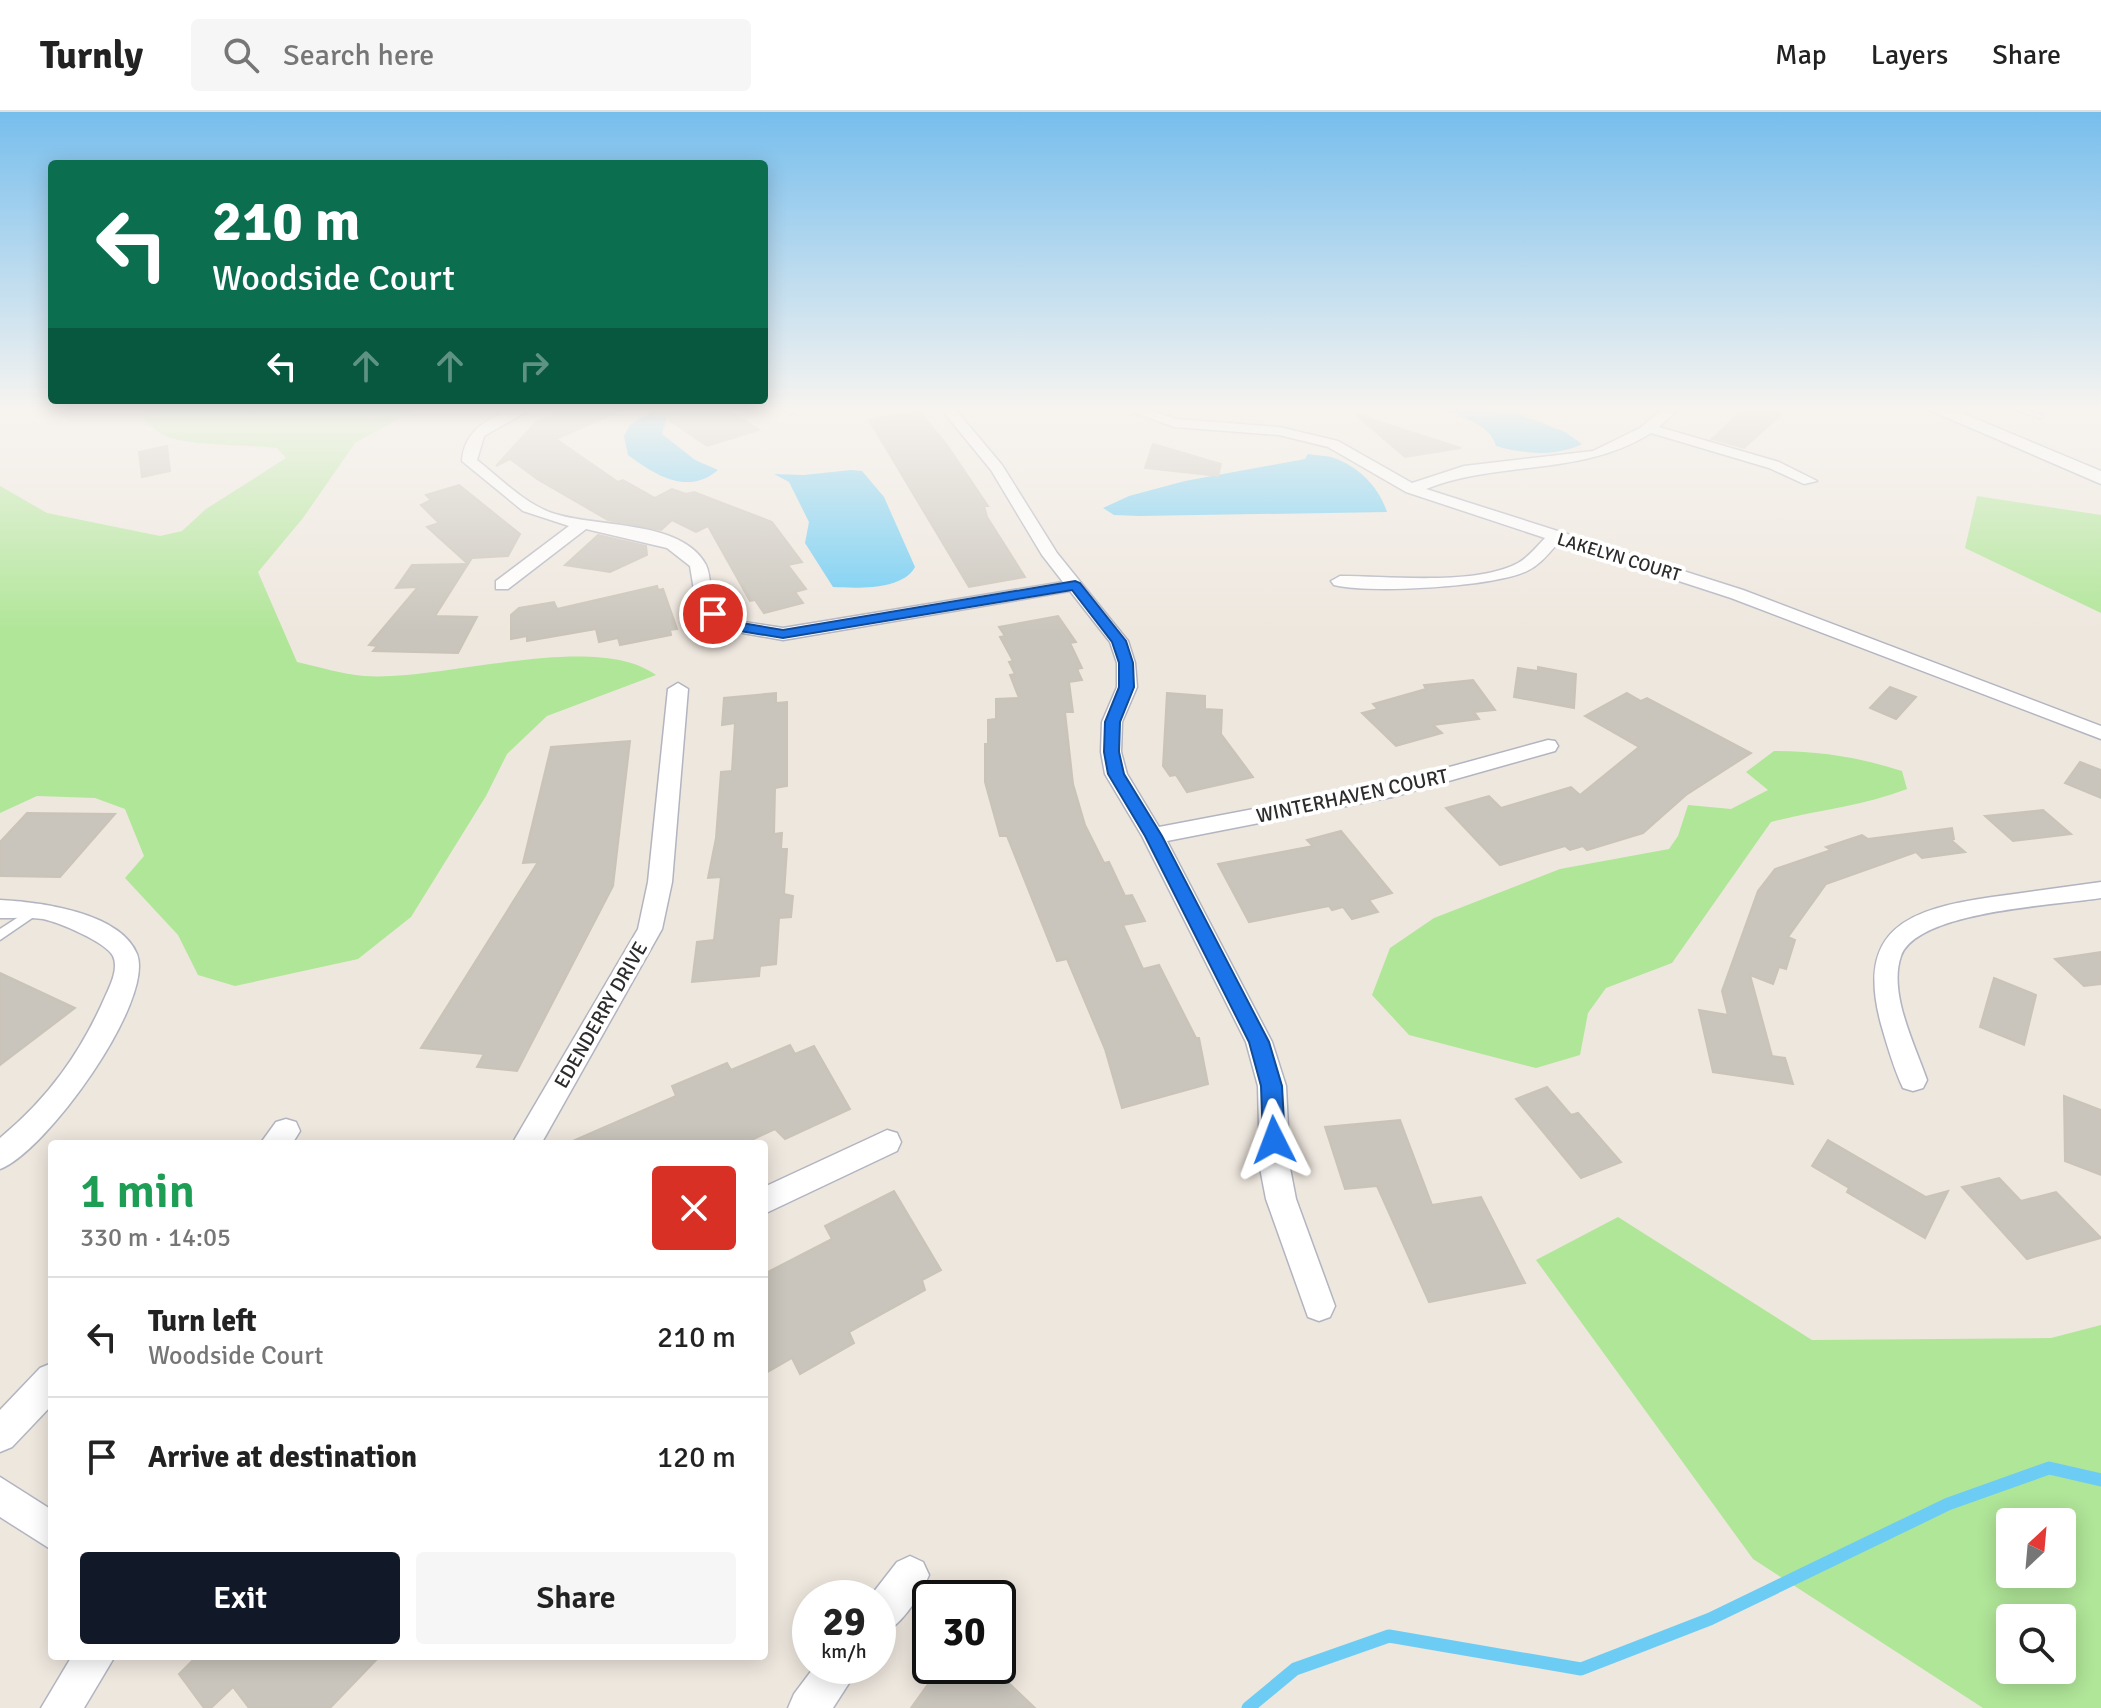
<!DOCTYPE html>
<meta charset="utf-8">
<style>
:root{--surface:#fff;--page:#f6f6f6;--text:#222;--muted:#767676;--line:#e0e0e0;--accent:#111827}
body{margin:0;font-family:Signika,sans-serif;background:var(--page);color:var(--text);height:100vh;display:flex;flex-direction:column;font-size:30px;white-space:nowrap}
*{box-sizing:border-box;margin:0}
p{font-size:26px;color:var(--muted)}
.icon{flex:none;width:44px;height:44px;fill:none;stroke:currentColor;stroke-width:2;stroke-linecap:round;stroke-linejoin:round}
.map{position:relative;flex:1;overflow:hidden}
.drawer{position:absolute;left:48px;top:1028px;width:720px;height:520px;display:flex;flex-direction:column;background:var(--surface);border-radius:8px;box-shadow:0 4px 20px #0003}
.drawer>*{flex:none}
.top-card{position:absolute;left:48px;top:48px;width:720px;height:244px;border-radius:8px;box-shadow:0 4px 20px #0003;background:#0b6e4f;color:#fff;overflow:hidden}
.needle{width:52px;rotate:26deg}
.buttons{position:absolute;left:1996px;top:1396px;display:grid;gap:16px}
.buttons a{display:grid;place-items:center;width:80px;height:80px;border-radius:8px;background:var(--surface);box-shadow:0 4px 20px #0003;font-size:40px}
.speed{position:absolute;left:792px;top:1468px;display:flex;gap:16px;font-size:40px;font-weight:700;text-align:center}
.speed>*{display:grid;place-content:center;width:104px;height:104px;border-radius:50%;background:var(--surface);box-shadow:0 4px 20px #0003;line-height:1}
.speed small{font-size:20px;font-weight:400}
.speed .limit{border:4px solid #111;border-radius:12px;background:#fff;color:#111}
.pin{position:absolute;display:grid;place-items:center;width:68px;height:68px;color:#fff;margin:-34px;border:4px solid #fff;border-radius:50%;box-shadow:0 2px 8px #0007}
.me{position:absolute;width:88px;margin:-44px;rotate:357deg;stroke-linejoin:round;filter:drop-shadow(0 0 6px #0008)}
.turn{display:flex;align-items:center;gap:28px;height:168px;padding:0 32px;font-size:36px}
.turn .icon{width:104px;height:104px;stroke-width:2.5}
.turn b{display:block;font-size:56px;line-height:68px}
.lanes{display:flex;align-items:center;height:76px;padding:0 32px;background:#0003;justify-content:center;gap:40px;direction:ltr}
.lanes .off{opacity:.35}
.round{display:grid;place-items:center;flex:none;width:84px;height:84px;border-radius:8px;background:var(--page)}
.summary{display:flex;align-items:center;justify-content:space-between;height:136px;padding:0 32px}
h1{font-size:48px;font-weight:600;line-height:60px;color:#1e9e55}
.primary-button{display:flex;gap:16px;margin-top:auto;padding:16px 32px}
.primary-button a{flex:1;height:92px;border-radius:8px;background:var(--accent);color:#fff;font-size:32px;font-weight:600;line-height:92px;text-align:center}
.primary-button a+a{background:var(--page);color:var(--text)}
ul{padding:0;list-style:none}
li{display:flex;align-items:center;gap:24px;height:120px;padding:0 32px;border-top:2px solid var(--line)}
li div{flex:1}
li b{display:block;font-size:30px}
li em{font-style:normal}
header{display:flex;align-items:center;gap:48px;box-sizing:border-box;height:112px;padding:0 40px;background:var(--surface);border-bottom:2px solid var(--line)}
header strong{font-size:38px}
nav{display:flex;gap:44px;margin-inline-start:auto;font-size:28px}
.search{width:560px;height:72px;background:var(--page);display:flex;align-items:center;gap:20px;box-sizing:border-box;padding:0 28px;border-radius:8px;color:var(--muted);font-size:30px}
.map>svg:first-child{display:block}
.green{fill:#b0e698;fill-rule:evenodd}
.water{fill:#6dccf4}
.lines{fill:none;stroke-linecap:round;stroke-linejoin:round}
.stream{stroke:#6dccf4;stroke-width:13}
.building{fill:#c9c5bc;stroke:#cac3b7;stroke-width:2}
.lane-casing{stroke:#b2b4c0;stroke-width:3}
.street-casing{stroke:#b2b4c0;stroke-width:3}
.secondary-casing{stroke:#b2b4c0;stroke-width:3}
.lane{fill:#fff;fill-rule:evenodd}
.street{fill:#fff;fill-rule:evenodd}
.secondary{fill:#fff;fill-rule:evenodd}
.route{fill:#1a73e8;stroke:#114b97;stroke-width:2}
.labels{text-anchor:middle;dominant-baseline:central;stroke-width:8;stroke-linejoin:round;paint-order:stroke}
.far-street-label{font-size:18px;fill:#2c2c2c;stroke:#fff}
.street-label{font-size:20px;fill:#2c2c2c;stroke:#fff}
</style>
<header>
<strong>Turnly</strong>
<div class="search"><svg class="icon" aria-label="search" viewBox="0 0 24 24"><circle cx="10" cy="10" r="6"/><path d="M15 15l6 6"/></svg>Search here</div>
<nav><a>Map</a><a>Layers</a><a>Share</a></nav>
</header>
<div class="map">
<svg width="2101" height="1596" viewBox="0 0 2101 1596">
<rect width="100%" height="100%" fill="#eee7de"/>
<g class="green">
<path d="M 147,297 L 416,297 L 355,331 L 303,406 L 258,460 L 297,550 C 319,555 342,562 364,564 C 440,570 594,518 656,563 L 547,604 L 507,642 L 486,684 L 411,805 L 358,847 L 235,874 L 198,863 L 178,823 L 125,766 L 144,744 L 125,697 L 95,686 L 37,684 L 0,701 L 0,374 L 47,401 L 160,424 L 182,419 L 206,397 L 286,346 L 277,336 C 247,332 187,335 164,323 C 157,320 150,312 144,307 Z"/>
<polygon points="1977,384 2101,403 2101,501 1965,436"/>
<path d="M 1774,639 C 1818,639 1859,645 1902,659 L 1907,677 C 1863,694 1817,698 1771,710 L 1672,851 L 1606,876 L 1588,901 L 1580,943 L 1536,956 L 1409,923 L 1372,883 L 1390,836 L 1434,806 L 1560,757 L 1669,737 L 1678,724 L 1688,693 L 1731,697 L 1768,678 L 1746,660 Z"/>
<path d="M 1618,1105 L 1812,1228 L 2051,1226 L 2101,1213 L 2101,1596 L 1983,1596 L 1753,1447 L 1536,1148 ZM 2010,1410 L 2062,1410 L 2062,1462 L 2010,1462 ZM 2010,1506 L 2062,1506 L 2062,1558 L 2010,1558 Z"/>
</g>
<g class="water">
<path d="M 655,297 L 663,297 L 666,308 L 662,322 L 695,348 L 718,358 C 688,384 655,363 628,343 L 624,324 L 630,313 Z"/>
<path d="M 1446,297 L 1513,300 L 1565,320 L 1582,332 C 1556,345 1523,342 1496,334 C 1490,312 1464,307 1446,297 Z"/>
<path d="M 1308,342 C 1317,344 1327,343 1334,346 C 1359,355 1379,375 1387,400 L 1139,404 L 1114,403 L 1103,396 L 1129,384 L 1185,369 L 1305,347 Z"/>
<path d="M 851,358 L 862,359 L 884,385 L 915,455 C 902,479 855,476 833,475 L 805,431 L 809,410 L 789,370 L 774,362 L 804,363 Z"/>
</g>
<g class="lines">
<polyline class="stream" points="1248,1596 1295,1557 1389,1524 1581,1557 1710,1507 1948,1392 2049,1356 2101,1368"/>
</g>
<g class="building">
<polygon points="568,297 624,297 556,327 618,370 623,368 655,386 672,377 686,382 694,380 772,410 802,450 788,453 806,477 795,480 803,491 764,501 755,488 750,489 708,414 696,420 672,408 661,418 608,408 537,367 510,347 496,354 536,310"/>
<polygon points="653,297 727,297 759,318 707,334"/>
<polygon points="1743,297 1787,297 1744,336 1712,327"/>
<polygon points="919,299 947,333 988,394 984,394 987,405 1025,465 969,475 869,308"/>
<polygon points="1355,302 1461,336 1405,345"/>
<polygon points="1153,332 1221,352 1218,364 1145,356"/>
<polygon points="167,334 170,359 142,365 139,340"/>
<polygon points="459,373 520,422 508,444 472,446 468,452 427,415 439,411 421,393 431,388 426,383"/>
<polygon points="598,423 646,434 647,443 610,460 565,453"/>
<polygon points="468,452 435,504 477,505 458,541 373,539 377,534 369,533 418,475 396,476 412,453"/>
<polygon points="657,474 658,478 663,477 677,517 670,518 671,523 620,533 618,526 599,530 596,517 527,529 527,524 511,527 511,503 519,496 554,490 557,497"/>
<polygon points="1058,504 1076,530 1070,531 1082,556 1077,557 1082,568 1069,570 1073,600 1065,600 1073,672 1085,713 1104,751 1109,750 1125,784 1132,783 1145,809 1123,813 1143,857 1159,853 1196,926 1199,926 1208,972 1122,996 1105,937 1067,847 1057,849 1007,724 1000,724 985,670 985,632 988,632 988,608 996,607 996,587 1019,586 1010,563 1015,562 1009,550 1013,549 1000,525 1005,524 999,515"/>
<polygon points="1538,555 1576,562 1574,596 1514,585 1518,556 1538,559"/>
<polygon points="1473,568 1495,598 1474,600 1479,607 1433,613 1442,621 1396,634 1362,601 1378,597 1373,592 1426,577 1424,573"/>
<polygon points="1890,575 1916,585 1896,607 1870,596"/>
<polygon points="776,581 776,591 787,590 787,674 775,676 774,722 782,721 781,737 787,737 784,782 793,784 791,805 779,806 776,852 760,854 759,864 692,870 697,830 714,828 721,765 708,766 716,726 721,660 732,659 735,611 722,613 724,586"/>
<polygon points="1167,581 1205,584 1205,597 1222,598 1221,622 1253,665 1187,680 1176,663 1170,664 1163,654"/>
<polygon points="1627,581 1641,589 1647,586 1751,641 1686,683 1643,721 1587,738 1583,734 1570,738 1565,734 1500,753 1446,696 1489,684 1501,696 1571,675 1580,683 1639,635 1585,604"/>
<polygon points="630,629 613,774 517,959 477,955 484,942 421,936 538,750 523,751 551,635"/>
<polygon points="2080,650 2101,658 2101,686 2065,671"/>
<polygon points="2043,698 2071,722 2013,729 1985,704"/>
<polygon points="27,701 115,702 60,765 0,764 0,730"/>
<polygon points="1952,716 1954,727 1951,728 1965,740 1922,746 1916,740 1826,772 1788,825 1795,828 1786,857 1779,855 1773,872 1750,863 1772,944 1785,946 1793,972 1713,960 1699,898 1728,903 1722,879 1758,779 1775,757 1831,738 1826,735 1862,723 1868,727"/>
<polygon points="1341,719 1392,781 1369,788 1378,800 1352,807 1343,795 1332,798 1329,794 1249,810 1218,752 1313,734 1307,728"/>
<polygon points="2101,840 2101,872 2084,874 2055,847"/>
<polygon points="0,861 75,896 0,953"/>
<polygon points="1994,866 2036,883 2024,933 1980,915"/>
<polygon points="790,933 795,942 814,934 850,997 785,1027 775,1017 743,1032 566,1032 676,984 672,974 727,951 731,958"/>
<polygon points="1547,975 1571,1003 1578,1001 1621,1050 1581,1066 1516,987"/>
<polygon points="2064,984 2101,998 2101,1063 2065,1049"/>
<polygon points="1400,1008 1432,1093 1481,1085 1525,1171 1429,1190 1377,1074 1345,1077 1325,1015"/>
<polygon points="1828,1028 1926,1085 1948,1079 1925,1126 1847,1080 1849,1076 1812,1054"/>
<polygon points="1999,1066 2021,1089 2056,1080 2101,1126 2027,1147 1962,1075"/>
<polygon points="894,1079 941,1158 922,1168 925,1178 849,1220 854,1231 800,1262 792,1246 764,1262 764,1162 832,1127 825,1114"/>
<polygon points="197,1544 380,1544 330,1596 249,1596 233,1575 211,1596 204,1596 179,1562"/>
<polygon points="941,1554 991,1554 1035,1596 911,1596"/>
</g>
<g class="lines">
<g class="lane-casing">
<g id="lane">
<polygon points="2014,297 2024,297 2043,304 2040,306"/>
<polygon points="34,795 40,799 38,802 0,828 0,817"/>
</g>
</g>
<g class="street-casing">
<g id="street">
<path d="M 512,297 L 531,297 L 484,324 L 477,348 C 500,366 524,391 552,401 C 595,416 682,407 706,453 C 711,464 710,478 712,490 L 737,509 L 783,516 L 1063,470 L 1042,443 L 991,358 L 941,297 L 955,297 L 1002,353 L 1057,441 L 1128,529 L 1135,551 L 1137,575 L 1122,610 L 1121,640 L 1127,662 L 1159,715 L 1391,671 L 1548,628 L 1555,629 L 1558,634 L 1555,639 L 1392,685 L 1167,729 L 1272,930 L 1286,974 L 1290,1056 L 1296,1087 L 1335,1194 L 1330,1205 L 1319,1209 L 1308,1205 L 1266,1087 L 1260,1056 L 1258,974 L 1246,930 L 1142,724 L 1105,662 L 1101,640 L 1102,610 L 1117,575 L 1117,551 L 1110,530 L 1070,479 L 783,528 L 726,518 L 697,496 L 690,454 L 667,436 L 586,417 L 508,477 L 496,477 L 496,469 L 569,414 L 523,399 L 462,349 C 464,319 487,307 512,297 Z"/>
<polygon points="784,297 798,297 790,302"/>
<path d="M 1126,297 L 1146,297 L 1176,307 L 1279,315 L 1338,329 L 1412,371 L 1464,354 L 1593,339 L 1640,316 L 1663,297 L 1678,297 L 1659,315 L 1779,350 L 1817,369 L 1804,372 L 1769,356 L 1651,321 C 1581,365 1500,348 1426,377 L 1743,478 L 2101,614 L 2101,627 L 1731,486 L 1559,430 C 1549,441 1540,453 1527,459 C 1493,475 1370,482 1334,473 L 1331,469 L 1340,464 C 1390,464 1474,474 1518,451 C 1529,445 1537,434 1545,426 L 1406,380 L 1328,335 L 1279,323 L 1174,315 Z"/>
<polygon points="678,571 688,577 672,770 662,817 541,1032 512,1032 638,817 648,770 668,577"/>
<path d="M 2101,770 L 2101,786 C 2057,793 1917,799 1901,844 C 1888,881 1915,933 1927,968 L 1923,976 L 1913,979 L 1903,976 C 1894,957 1887,933 1881,912 C 1855,816 1909,797 1992,785 C 2028,780 2065,775 2101,770 Z"/>
<path d="M 0,788 C 39,790 120,800 137,842 C 155,889 46,1040 0,1057 L 0,1026 C 48,986 80,942 105,885 C 110,874 119,857 113,844 C 106,830 58,810 43,807 C 29,805 14,806 0,806 Z"/>
<polygon points="286,1007 296,1010 300,1019 292,1032 260,1032 276,1010"/>
<polygon points="887,1018 897,1021 901,1030 897,1039 764,1102 764,1075"/>
<polygon points="52,1251 52,1293 12,1335 0,1340 0,1298 40,1256"/>
<polygon points="0,1365 52,1398 52,1438 0,1405"/>
<path d="M 910,1444 L 923,1450 L 929,1463 C 919,1486 901,1515 878,1524 L 878,1486 L 869,1486 L 897,1450 Z"/>
<polygon points="72,1544 115,1544 84,1596 41,1596"/>
<polygon points="815,1554 860,1554 833,1596 788,1596 794,1582"/>
</g>
</g>
<g class="secondary-casing">
<polygon id="secondary" points="1927,297 1952,297 2101,359 2101,372"/>
</g>
<use href="#lane" class="lane"/>
<use href="#street" class="street"/>
<use href="#secondary" class="secondary"/>
</g>
<linearGradient id="sky" x2="0" y2="1"><stop stop-color="#77beed"/><stop offset="0.57" stop-color="#f7f4f0"/><stop offset="1" stop-color="#f7f4f0" stop-opacity="0"/></linearGradient>
<rect width="2101" height="520" fill="url(#sky)"/>
<polygon class="route" points="1075,469 1080,471 1126,529 1133,551 1134,575 1120,610 1119,640 1124,662 1162,724 1269,930 1282,974 1285,1028 1282,1035 1266,1035 1263,1028 1261,974 1249,930 1145,724 1108,662 1104,640 1105,610 1119,575 1119,551 1112,530 1072,478 783,526 728,517 706,502 713,498 736,510 783,518"/>
<g class="labels">
<g class="far-street-label">
<text transform="translate(1619 445) rotate(17)">LAKELYN COURT</text>
</g>
<g class="street-label">
<text transform="translate(1352 684) rotate(-12)">WINTERHAVEN COURT</text>
<text transform="translate(601 903) rotate(-60)">EDENDERRY DRIVE</text>
</g>
</g>
</svg>
<div class="buttons">
<a><svg class="needle" viewBox="-14 -14 28 28"><path d="M0-13l5 13h-10z" fill="#e53935"/><path d="M0 13l5-13h-10z" fill="#767676"/></svg></a>
<a><svg class="icon" aria-label="search" viewBox="0 0 24 24"><circle cx="10" cy="10" r="6"/><path d="M15 15l6 6"/></svg></a>
</div>
<div class="speed"><div>29<small>km/h</small></div><div class="limit">30</div></div>
<div class="pin" style="left:713px;top:502px;background:#d93025"><svg class="icon" aria-label="arrive" viewBox="0 0 24 24"><path d="M6 21V4h12l-3 4 3 4H6"/></svg></div>
<svg class="me" style="left:1274px;top:1028px" viewBox="-20 -20 40 40"><path d="M0-17L14 15 0 8-14 15z" fill="#1a73e8" stroke="#fff" stroke-width="4"/></svg>
<div class="top-card">
<div class="turn"><svg class="icon" aria-label="left" viewBox="0 0 24 24"><path d="M17 20v-9H6M10 6l-5 5 5 5"/></svg><div><b>210 m</b>Woodside Court</div></div>
<div class="lanes"><svg class="icon" aria-label="left" viewBox="0 0 24 24"><path d="M17 20v-9H6M10 6l-5 5 5 5"/></svg><svg class="icon off" aria-label="ahead" viewBox="0 0 24 24"><path d="M12 20V5M6 11l6-6 6 6"/></svg><svg class="icon off" aria-label="ahead" viewBox="0 0 24 24"><path d="M12 20V5M6 11l6-6 6 6"/></svg><svg class="icon off" aria-label="right" viewBox="0 0 24 24"><path d="M7 20v-9h11M14 6l5 5-5 5"/></svg></div>
</div>
<section class="drawer">
<div class="summary"><div><h1>1 min</h1><p>330 m · 14:05</p></div><a class="round" style="background:#d93025;color:#fff"><svg class="icon" aria-label="close" viewBox="0 0 24 24"><path d="M6 6l12 12M18 6L6 18"/></svg></a></div>
<ul>
<li><svg class="icon" aria-label="left" viewBox="0 0 24 24"><path d="M17 20v-9H6M10 6l-5 5 5 5"/></svg><div><b>Turn left</b><p>Woodside Court</p></div><em>210 m</em></li>
<li><svg class="icon" aria-label="arrive" viewBox="0 0 24 24"><path d="M6 21V4h12l-3 4 3 4H6"/></svg><div><b>Arrive at destination</b></div><em>120 m</em></li>
</ul>
<div class="primary-button"><a>Exit</a><a>Share</a></div>
</section>
</div>
